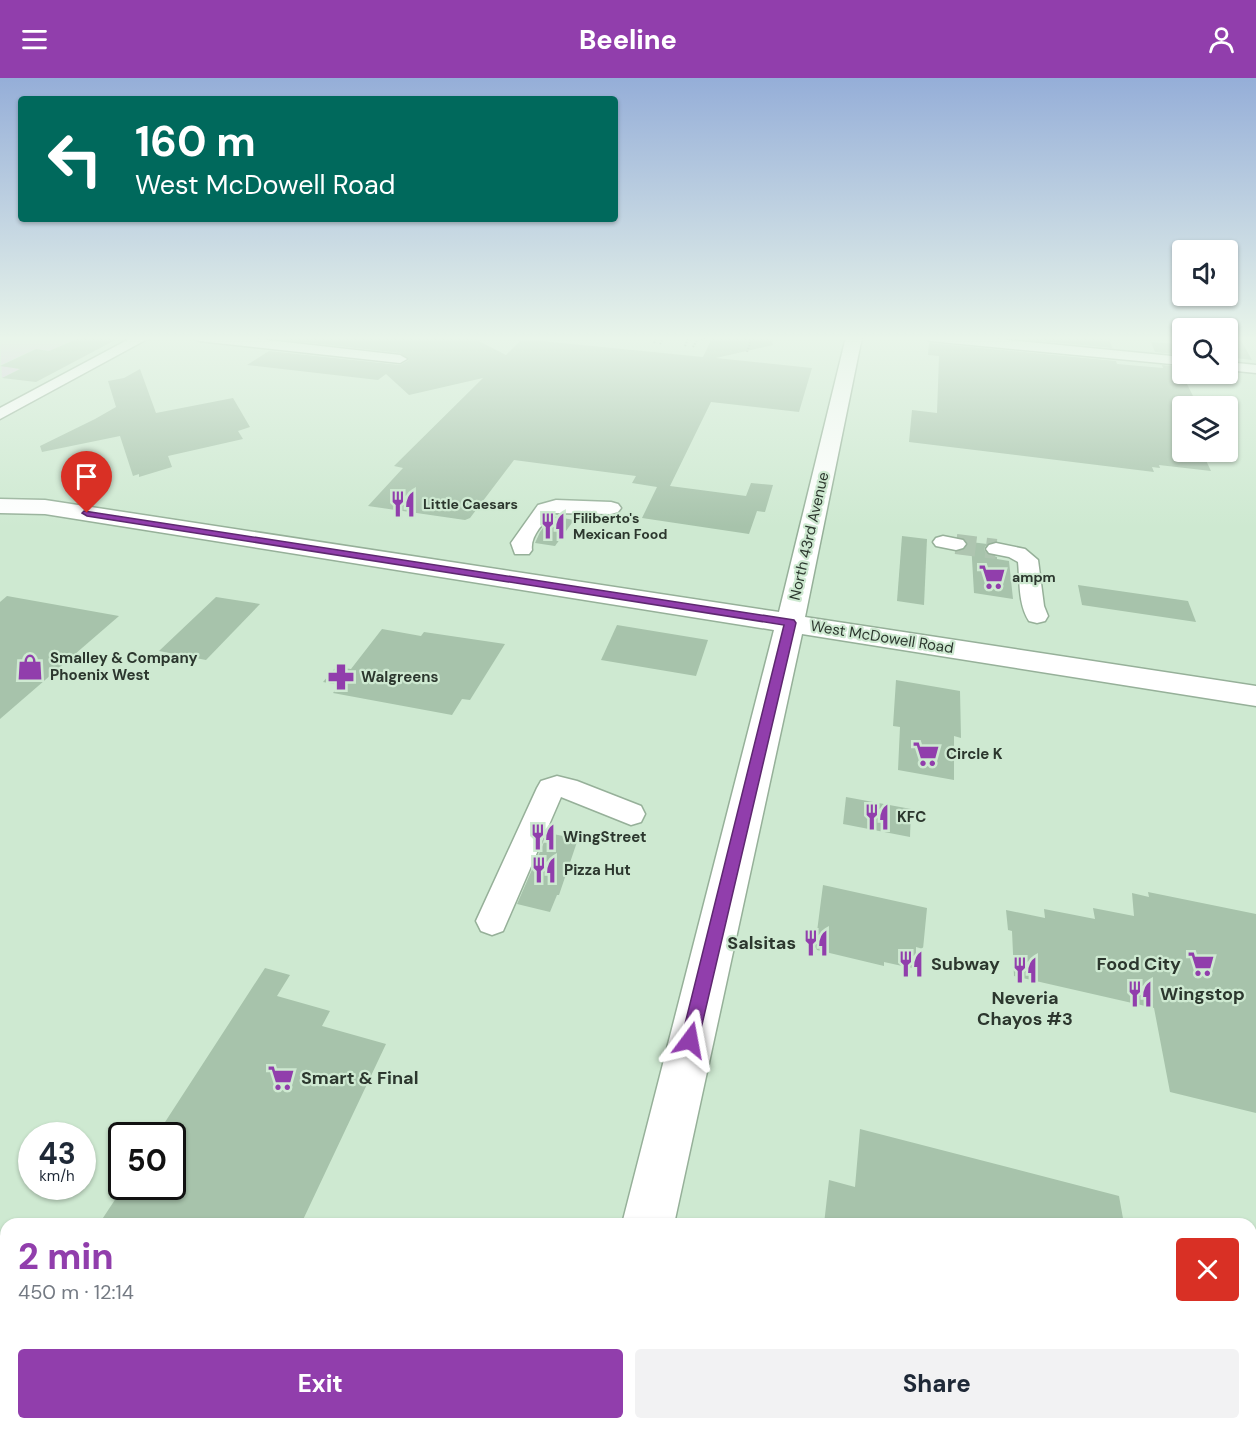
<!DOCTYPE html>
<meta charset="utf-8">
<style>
:root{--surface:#fff;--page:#f2f2f3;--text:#1f2937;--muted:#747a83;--accent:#913eac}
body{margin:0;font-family:"DM Sans",sans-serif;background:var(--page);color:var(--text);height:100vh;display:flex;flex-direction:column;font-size:22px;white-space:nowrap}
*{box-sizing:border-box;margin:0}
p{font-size:20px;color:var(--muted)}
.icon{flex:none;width:33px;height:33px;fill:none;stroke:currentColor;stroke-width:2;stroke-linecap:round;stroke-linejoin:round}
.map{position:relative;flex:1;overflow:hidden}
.drawer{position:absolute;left:0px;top:1140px;width:1257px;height:212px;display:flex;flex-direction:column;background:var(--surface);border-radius:18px 18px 0 0;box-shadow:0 2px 4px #0004}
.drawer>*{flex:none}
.hud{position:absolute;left:18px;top:18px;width:600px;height:126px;border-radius:6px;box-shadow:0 2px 4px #0004;background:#00695c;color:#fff;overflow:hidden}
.controls{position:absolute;left:1172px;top:162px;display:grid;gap:12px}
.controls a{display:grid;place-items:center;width:66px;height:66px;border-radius:6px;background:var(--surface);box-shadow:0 2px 4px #0004;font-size:30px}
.speed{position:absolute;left:18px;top:1044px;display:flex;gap:12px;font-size:30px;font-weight:700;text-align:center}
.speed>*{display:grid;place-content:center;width:78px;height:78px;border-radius:50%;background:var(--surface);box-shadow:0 2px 4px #0004;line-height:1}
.speed small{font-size:15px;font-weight:400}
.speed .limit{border:3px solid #111;border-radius:9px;background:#fff;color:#111}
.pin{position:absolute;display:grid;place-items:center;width:51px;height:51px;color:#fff;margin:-62px -26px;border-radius:50% 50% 50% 0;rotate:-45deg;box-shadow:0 0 6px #0007}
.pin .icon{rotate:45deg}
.me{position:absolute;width:66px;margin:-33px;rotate:13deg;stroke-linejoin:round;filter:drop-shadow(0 0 4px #0008)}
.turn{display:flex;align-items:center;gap:21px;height:126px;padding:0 18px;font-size:27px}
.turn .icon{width:78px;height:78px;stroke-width:2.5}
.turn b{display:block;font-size:42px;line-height:51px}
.round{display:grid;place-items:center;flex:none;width:63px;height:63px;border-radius:6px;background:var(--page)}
.headline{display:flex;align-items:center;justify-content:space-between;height:102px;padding:0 18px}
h1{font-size:36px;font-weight:800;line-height:45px;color:var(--accent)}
.action{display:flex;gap:12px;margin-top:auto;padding:12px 18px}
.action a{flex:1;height:69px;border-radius:6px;background:var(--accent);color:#fff;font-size:24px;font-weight:800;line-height:69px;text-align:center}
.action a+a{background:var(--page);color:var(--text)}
header{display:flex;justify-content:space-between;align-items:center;height:78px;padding:0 18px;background:var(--accent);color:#fff;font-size:27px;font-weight:800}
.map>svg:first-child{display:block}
.green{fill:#dccae3}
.building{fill:#a7c3ab}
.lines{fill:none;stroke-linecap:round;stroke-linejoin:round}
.minor-tunnel{stroke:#aec5b0;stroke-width:20;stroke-dasharray:20 10;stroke-linecap:butt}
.minor-casing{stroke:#96b099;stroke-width:3}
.major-casing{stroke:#96b099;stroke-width:3}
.path{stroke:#829685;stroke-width:2;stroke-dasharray:1.5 1.5;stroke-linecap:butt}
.minor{fill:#fff;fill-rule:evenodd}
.major{fill:#fff;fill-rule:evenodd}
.route{fill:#913eac;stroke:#5e2870;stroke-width:1.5}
.labels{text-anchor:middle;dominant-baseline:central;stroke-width:4.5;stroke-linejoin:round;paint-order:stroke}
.far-poi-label{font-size:14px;font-weight:bold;fill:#2c372e;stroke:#cee9d1;text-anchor:start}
.street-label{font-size:15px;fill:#2c372e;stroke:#cee9d1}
.poi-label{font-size:15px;font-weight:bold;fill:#2c372e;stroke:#cee9d1;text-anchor:start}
.near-poi-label{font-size:18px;font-weight:bold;fill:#2c372e;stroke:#cee9d1;text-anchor:start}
</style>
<header><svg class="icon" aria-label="menu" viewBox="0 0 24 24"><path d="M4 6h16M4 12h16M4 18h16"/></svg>Beeline<svg class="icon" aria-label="person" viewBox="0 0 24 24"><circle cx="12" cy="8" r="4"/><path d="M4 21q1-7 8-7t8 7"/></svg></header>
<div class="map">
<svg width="1256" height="1351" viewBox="0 0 1256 1351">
<rect width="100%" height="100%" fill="#cee9d1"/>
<path class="green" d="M 0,259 L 82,259 L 74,265 C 64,264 62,267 57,274 L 35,271 L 1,287 L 20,291 L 2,300 Z"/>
<g class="building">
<polygon points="82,259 121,259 36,304 2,300 20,291 0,288 36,271 49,273"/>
<polygon points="289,259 471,259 506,277 522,261 703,279 712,260 772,259 773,267 716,280 812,290 799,334 711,324 670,408 746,418 751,405 773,407 765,434 757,433 749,456 642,440 657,409 632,405 636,398 514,382 470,440 465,442 368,428 403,390 394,388 483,300 409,317 386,296 378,302 247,287 269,273 400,287 409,282 400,275 285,262"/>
<polygon points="1005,259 1109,259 1112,270"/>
<polygon points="1227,259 1239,259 1252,282 1227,279"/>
<polygon points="1151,264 1179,266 1182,277 1155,274"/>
<polygon points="929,265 1116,283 1117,286 1163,290 1162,287 1182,289 1182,296 1198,328 1182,328 1182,374 1202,374 1211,393 1159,387 1160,390 1152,389 1154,394 909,364 912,332 937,335 939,278 928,277"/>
<polygon points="140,291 156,335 233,320 250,349 238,353 243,361 168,378 172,389 139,399 139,396 133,398 120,358 42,374 40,368 95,341 116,329 108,303 124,300"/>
<polygon points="552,438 574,442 555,468 535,465 540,454"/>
<polygon points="902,458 927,461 924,527 897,523"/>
<polygon points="971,464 987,466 984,471 987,476 997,479 997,481 1009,483 1013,521 974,515"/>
<polygon points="1078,507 1188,523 1196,544 1082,527"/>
<polygon points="7,518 119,538 0,641 0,524"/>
<polygon points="216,519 260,526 206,582 159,573"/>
<polygon points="617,547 708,562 696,598 601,582"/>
<polygon points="382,551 421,558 424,554 505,566 470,622 462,621 452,637 333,615 339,607 323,604 336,589 351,591"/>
<polygon points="896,602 960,613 961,660 954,658 954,702 898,692 900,649 893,648"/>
<polygon points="846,719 911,731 910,759 843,746"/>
<polygon points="548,755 578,761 559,817 557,817 550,834 517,826"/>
<polygon points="823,807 927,830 923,871 916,869 916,891 884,884 884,888 817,872 815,869"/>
<polygon points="1148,814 1256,836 1256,1035 1170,1014 1154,930 1014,898 1012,853 1008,852 1006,832 1045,840 1044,831 1095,841 1093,830 1134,838 1132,815 1149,819"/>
<polygon points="265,890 290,897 277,918 330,933 322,948 386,966 301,1146 99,1146 124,1108 172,1108 172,1058 156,1058"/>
<polygon points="860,1051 1119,1118 1124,1146 824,1146 829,1102 855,1109"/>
</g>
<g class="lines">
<polyline class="minor-tunnel" points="956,466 996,471"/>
<g class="minor-casing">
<g id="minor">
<polygon points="133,259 151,259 0,341 0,330"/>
<polygon points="192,259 240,259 400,277 407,281 400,285 199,263"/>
<polygon points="923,259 978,259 1182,279 1182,287 930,263"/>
<polygon points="1227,284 1256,287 1256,295 1227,292"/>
<path d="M 556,422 L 611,424 L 618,426 L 621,430 L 618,434 L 611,436 L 552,435 C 543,446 530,458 532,472 L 529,476 L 515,476 L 511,465 L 538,427 Z"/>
<polygon points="943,458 963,462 966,466 963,470 956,472 936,468 933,464 936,460"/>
<path d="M 996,465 L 1025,471 L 1038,482 L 1044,528 L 1048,538 L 1045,543 L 1037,545 L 1029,543 C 1018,526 1020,503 1018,484 L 1009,479 L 989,475 L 986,471 L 989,467 Z"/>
<polygon points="557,698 577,703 641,728 645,736 641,744 631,747 561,719 503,853 492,857 481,853 476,843 537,710 541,703"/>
</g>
</g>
<g class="major-casing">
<g id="major">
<polygon points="846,259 862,259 805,539 1256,608 1256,628 802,556 674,1146 622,1146 774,552 45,436 0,435 0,421 45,422 779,534"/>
<polygon points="518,1346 578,1346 577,1351 517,1351"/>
<polygon points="615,1346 675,1346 674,1351 614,1351"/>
</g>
</g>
<g class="path">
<polyline points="654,265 658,259"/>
<polyline points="660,266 664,259"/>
<polyline points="685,268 689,259"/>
<polyline points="693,269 697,262 706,259"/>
<polyline points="747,274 750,266 749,259"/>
</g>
<use href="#minor" class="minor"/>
<use href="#major" class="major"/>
</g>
<linearGradient id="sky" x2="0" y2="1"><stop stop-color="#95aed8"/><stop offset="0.58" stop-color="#e9f5ea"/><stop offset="1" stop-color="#e9f5ea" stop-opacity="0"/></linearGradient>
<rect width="1256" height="449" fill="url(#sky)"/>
<polygon class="route" points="84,433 794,542 796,545 697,968 690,970 684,968 681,962 784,547 87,438 82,435"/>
<defs>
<g id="restaurant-bare" transform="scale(2.07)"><path d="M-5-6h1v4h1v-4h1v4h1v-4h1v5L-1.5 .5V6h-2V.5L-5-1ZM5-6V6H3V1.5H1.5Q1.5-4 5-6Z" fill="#913eac" stroke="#cee9d1" stroke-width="2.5" paint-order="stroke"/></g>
<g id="supermarket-bare" transform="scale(2.07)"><path d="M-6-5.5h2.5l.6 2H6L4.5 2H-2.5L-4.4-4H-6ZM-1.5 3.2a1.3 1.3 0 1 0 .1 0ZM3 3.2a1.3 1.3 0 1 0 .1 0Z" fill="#913eac" stroke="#cee9d1" stroke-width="2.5" paint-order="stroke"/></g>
<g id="shop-bare" transform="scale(2.07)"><path d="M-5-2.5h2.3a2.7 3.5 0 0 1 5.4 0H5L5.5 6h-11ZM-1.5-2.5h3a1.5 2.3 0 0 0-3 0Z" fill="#913eac" stroke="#cee9d1" stroke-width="2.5" paint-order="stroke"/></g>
<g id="pharmacy-bare" transform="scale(2.07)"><path d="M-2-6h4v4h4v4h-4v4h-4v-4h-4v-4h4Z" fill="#913eac" stroke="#cee9d1" stroke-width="2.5" paint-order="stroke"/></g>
</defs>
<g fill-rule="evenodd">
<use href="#restaurant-bare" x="403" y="426"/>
<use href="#restaurant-bare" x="553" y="448"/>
<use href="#supermarket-bare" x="992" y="499"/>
<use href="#shop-bare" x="30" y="589"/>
<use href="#pharmacy-bare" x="341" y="599"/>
<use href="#supermarket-bare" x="926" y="676"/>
<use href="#restaurant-bare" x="877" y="739"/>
<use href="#restaurant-bare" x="543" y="759"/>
<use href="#restaurant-bare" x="544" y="792"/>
<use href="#restaurant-bare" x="816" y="865"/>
<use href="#restaurant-bare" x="911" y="886"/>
<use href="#supermarket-bare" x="1201" y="886"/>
<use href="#restaurant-bare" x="1025" y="892"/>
<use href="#restaurant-bare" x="1140" y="916"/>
<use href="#supermarket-bare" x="281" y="1000"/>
</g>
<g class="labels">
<g class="far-poi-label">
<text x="423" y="426">Little Caesars</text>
<text x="573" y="440">Filiberto's<tspan x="573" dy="16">Mexican Food</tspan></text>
<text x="1012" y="499">ampm</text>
</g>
<g class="street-label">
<text transform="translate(809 458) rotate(-77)">North 43rd Avenue</text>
<text transform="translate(882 559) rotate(9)">West McDowell Road</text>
</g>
<g class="poi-label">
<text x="50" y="580">Smalley &amp; Company<tspan x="50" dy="17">Phoenix West</tspan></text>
<text x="361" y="599">Walgreens</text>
<text x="946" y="676">Circle K</text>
<text x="897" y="739">KFC</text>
<text x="563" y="759">WingStreet</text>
<text x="564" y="792">Pizza Hut</text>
</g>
<g class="near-poi-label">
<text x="796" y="865" text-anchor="end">Salsitas</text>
<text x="931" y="886">Subway</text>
<text x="1181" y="886" text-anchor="end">Food City</text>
<text x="1160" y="916">Wingstop</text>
<text x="1025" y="920" text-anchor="middle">Neveria<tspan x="1025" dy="21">Chayos #3</tspan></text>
<text x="301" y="1000">Smart &amp; Final</text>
</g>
</g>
</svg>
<div class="controls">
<a><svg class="icon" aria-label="sound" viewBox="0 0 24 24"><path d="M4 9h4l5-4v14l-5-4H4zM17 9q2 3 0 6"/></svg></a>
<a><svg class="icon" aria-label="search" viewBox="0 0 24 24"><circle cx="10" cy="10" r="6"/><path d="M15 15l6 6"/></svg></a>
<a><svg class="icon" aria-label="layers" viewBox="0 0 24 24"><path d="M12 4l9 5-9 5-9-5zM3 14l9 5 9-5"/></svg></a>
</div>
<div class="speed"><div>43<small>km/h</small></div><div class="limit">50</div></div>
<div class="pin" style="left:87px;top:435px;background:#d93025"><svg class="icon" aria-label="arrive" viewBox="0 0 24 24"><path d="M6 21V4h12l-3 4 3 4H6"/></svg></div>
<svg class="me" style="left:690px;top:962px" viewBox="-20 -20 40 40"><path d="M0-17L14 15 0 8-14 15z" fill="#913eac" stroke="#fff" stroke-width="4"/></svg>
<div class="hud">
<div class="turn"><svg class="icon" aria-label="left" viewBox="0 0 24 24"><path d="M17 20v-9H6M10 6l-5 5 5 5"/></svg><div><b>160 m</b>West McDowell Road</div></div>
</div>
<section class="drawer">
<div class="headline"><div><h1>2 min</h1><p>450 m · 12:14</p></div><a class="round" style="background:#d93025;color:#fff"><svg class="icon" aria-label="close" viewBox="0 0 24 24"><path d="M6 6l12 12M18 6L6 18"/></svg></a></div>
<div class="action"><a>Exit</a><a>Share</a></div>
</section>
</div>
